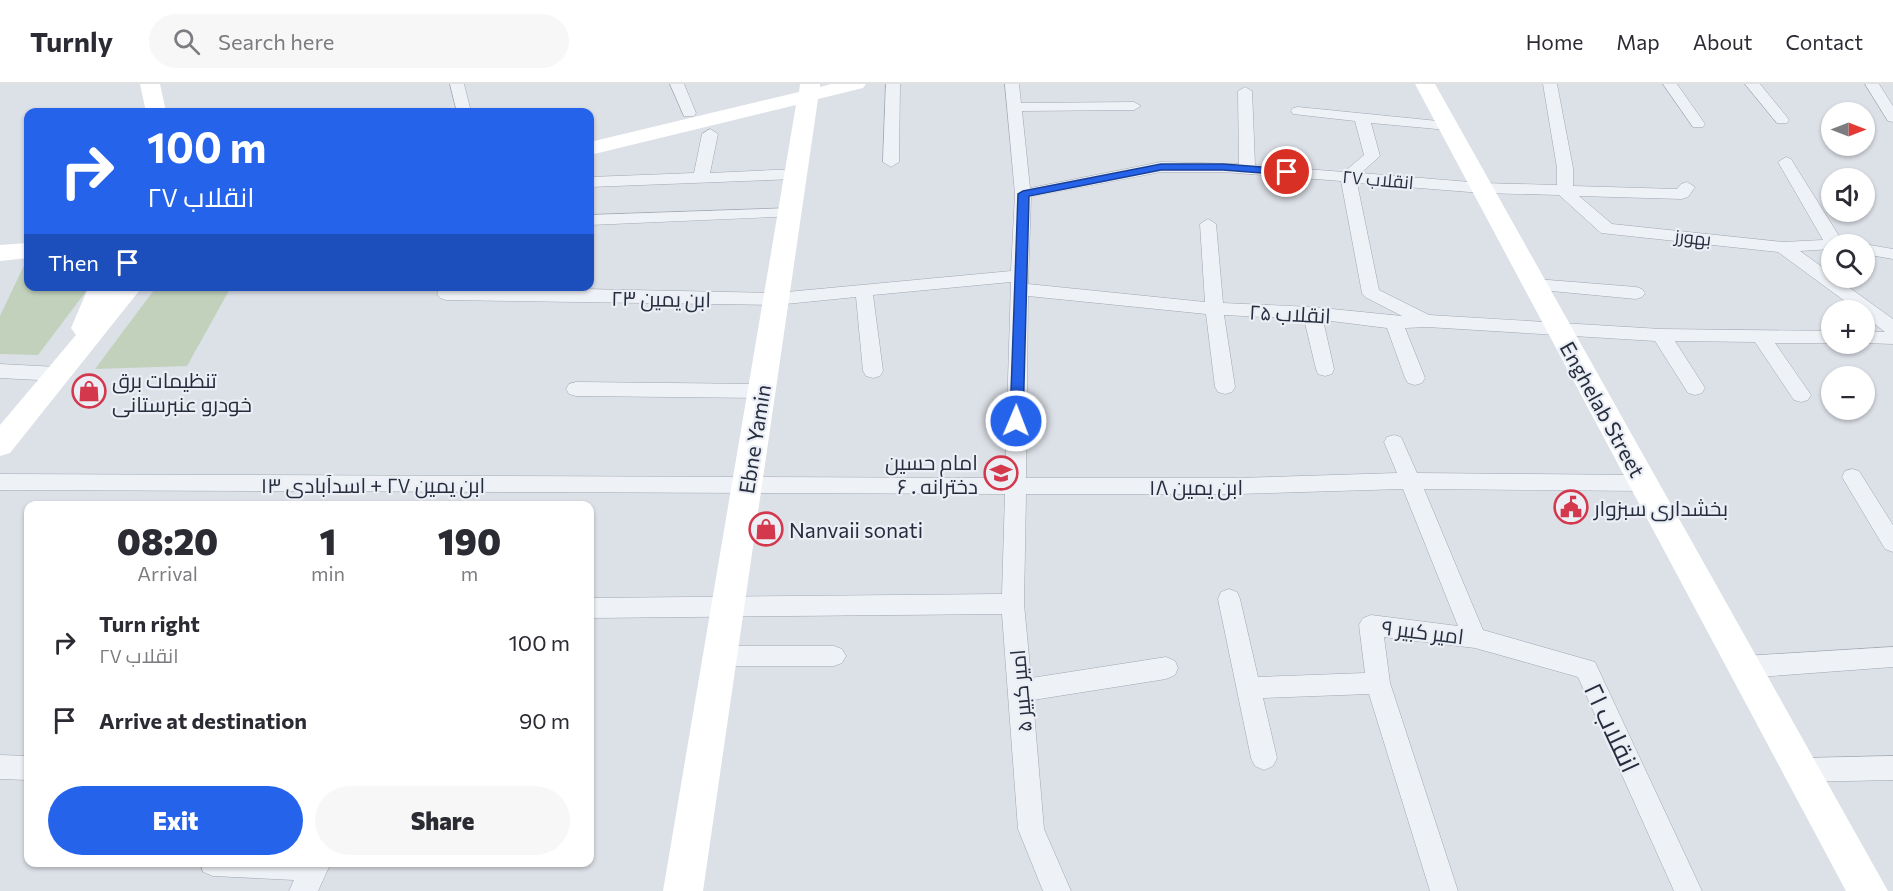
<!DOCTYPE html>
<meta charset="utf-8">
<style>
:root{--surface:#fff;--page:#f7f7f7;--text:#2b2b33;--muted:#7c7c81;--line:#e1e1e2;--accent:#2563eb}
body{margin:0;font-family:Commissioner,Cairo,sans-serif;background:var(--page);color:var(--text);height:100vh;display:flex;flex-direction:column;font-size:22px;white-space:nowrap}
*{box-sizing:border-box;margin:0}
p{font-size:20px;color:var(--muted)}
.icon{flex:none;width:33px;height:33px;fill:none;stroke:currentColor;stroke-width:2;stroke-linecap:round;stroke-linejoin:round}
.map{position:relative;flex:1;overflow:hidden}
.drawer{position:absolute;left:24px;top:417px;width:570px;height:366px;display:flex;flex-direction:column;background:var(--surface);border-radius:12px;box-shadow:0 2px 4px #0004}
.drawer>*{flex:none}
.top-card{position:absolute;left:24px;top:24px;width:570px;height:183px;border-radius:12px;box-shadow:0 2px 4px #0004;background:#2563eb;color:#fff;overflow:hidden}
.needle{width:39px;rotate:90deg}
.fabs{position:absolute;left:1821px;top:18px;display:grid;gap:12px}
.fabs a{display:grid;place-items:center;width:54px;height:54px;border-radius:50%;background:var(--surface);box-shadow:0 2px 4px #0004;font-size:30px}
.pin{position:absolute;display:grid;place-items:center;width:51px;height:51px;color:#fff;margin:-26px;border:3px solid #fff;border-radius:50%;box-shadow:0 2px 6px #0007}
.me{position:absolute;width:66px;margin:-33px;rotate:1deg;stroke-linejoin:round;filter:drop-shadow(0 0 4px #0008)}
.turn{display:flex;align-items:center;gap:21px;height:126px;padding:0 24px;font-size:27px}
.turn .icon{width:78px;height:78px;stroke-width:2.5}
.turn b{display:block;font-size:42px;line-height:51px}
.then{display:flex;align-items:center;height:57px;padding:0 24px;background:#0003;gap:12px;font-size:22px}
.eta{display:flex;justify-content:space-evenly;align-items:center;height:102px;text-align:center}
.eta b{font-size:36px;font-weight:800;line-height:42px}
.cta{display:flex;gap:12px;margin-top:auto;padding:12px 24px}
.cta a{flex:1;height:69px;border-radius:36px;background:var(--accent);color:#fff;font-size:24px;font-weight:800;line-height:69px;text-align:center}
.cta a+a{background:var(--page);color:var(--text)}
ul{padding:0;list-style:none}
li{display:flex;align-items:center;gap:18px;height:78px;padding:0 24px}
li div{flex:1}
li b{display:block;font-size:22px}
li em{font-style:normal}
header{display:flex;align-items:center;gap:36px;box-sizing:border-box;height:84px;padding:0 30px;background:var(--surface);border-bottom:2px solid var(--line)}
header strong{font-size:28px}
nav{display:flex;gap:33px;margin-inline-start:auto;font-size:21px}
.search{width:420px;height:54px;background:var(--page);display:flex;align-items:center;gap:15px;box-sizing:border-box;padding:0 21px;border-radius:33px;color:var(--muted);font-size:22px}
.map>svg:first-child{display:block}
.green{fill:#c1d1bc}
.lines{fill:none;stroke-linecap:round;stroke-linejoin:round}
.street-casing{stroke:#a1a7b1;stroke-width:1}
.street{fill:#eef1f5;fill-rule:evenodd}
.secondary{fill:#fff;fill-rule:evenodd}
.route{fill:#2563eb;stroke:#184099;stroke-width:1.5}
.labels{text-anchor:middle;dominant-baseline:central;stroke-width:4.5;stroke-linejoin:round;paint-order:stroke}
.far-street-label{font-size:18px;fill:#252d3e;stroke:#ebeff5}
.street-label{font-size:21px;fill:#252d3e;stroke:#ebeff5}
.poi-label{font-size:21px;fill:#252d3e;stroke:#ebeff5;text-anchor:start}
.near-street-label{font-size:26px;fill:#252d3e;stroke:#ebeff5}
</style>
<header>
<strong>Turnly</strong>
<div class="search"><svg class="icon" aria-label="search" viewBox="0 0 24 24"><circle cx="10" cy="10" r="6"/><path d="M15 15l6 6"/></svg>Search here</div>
<nav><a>Home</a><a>Map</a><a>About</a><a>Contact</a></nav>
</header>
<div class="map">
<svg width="1893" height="807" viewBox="0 0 1893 807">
<rect width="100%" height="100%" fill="#dce0e7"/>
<g class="green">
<polygon points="28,173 28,202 85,203 87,206 38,271 0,270 0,232"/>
<polygon points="157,202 231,203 187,282 95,285"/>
</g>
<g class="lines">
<g class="street-casing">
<g id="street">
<polygon points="450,0 464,0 471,28 457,28"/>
<polygon points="670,0 684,0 696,29 694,32 684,32"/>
<polygon points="886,0 900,0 899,78 891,83 883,78"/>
<path d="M 1005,0 L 1019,0 L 1021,19 L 1134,18 L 1141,22 L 1134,26 L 1022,27 L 1030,104 L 1161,78 L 1239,80 L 1238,7 L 1245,3 L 1252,7 L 1255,81 L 1344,88 L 1364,71 L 1355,37 L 1293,30 L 1291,27 L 1293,24 L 1298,23 L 1448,38 L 1455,42 L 1448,46 L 1371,39 L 1380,72 L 1361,89 L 1482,99 L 1557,101 L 1557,84 L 1543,0 L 1557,0 L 1573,84 L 1573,102 L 1677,105 L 1681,100 L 1687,98 L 1695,103 L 1688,113 L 1682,115 L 1579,112 L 1612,140 L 1783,158 L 1823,156 L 1778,78 L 1786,73 L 1791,75 L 1844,160 L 1832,160 L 1832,165 L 1800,167 L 1832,190 L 1832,194 L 1836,194 L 1893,235 L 1893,260 L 1864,259 L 1864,247 L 1885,248 L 1864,232 L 1864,226 L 1857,226 L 1778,168 L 1601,149 L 1559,111 L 1482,109 L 1357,99 L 1379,206 L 1429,231 L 1661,245 L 1832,247 L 1832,259 L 1775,259 L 1811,311 L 1808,316 L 1801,318 L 1794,316 L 1755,258 L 1675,257 L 1705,304 L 1702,309 L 1695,311 L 1688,309 L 1655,257 L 1427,243 L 1405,244 L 1425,294 L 1422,299 L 1415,301 L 1408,299 L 1405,294 L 1387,244 L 1323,236 L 1334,285 L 1332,290 L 1325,292 L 1318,290 L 1316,285 L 1304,235 L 1224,231 L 1235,303 L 1232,308 L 1225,310 L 1218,308 L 1215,303 L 1206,230 L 1028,212 L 1026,394 L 1238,394 L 1397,389 L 1384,358 L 1387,353 L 1394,351 L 1401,353 L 1417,389 L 1644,391 L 1651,393 L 1654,399 L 1651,405 L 1644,407 L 1424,405 L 1483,546 L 1595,578 L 1702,807 L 1674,807 L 1578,593 L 1475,564 L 1384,553 L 1390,599 L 1458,807 L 1430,807 L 1369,610 L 1263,614 L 1277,674 L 1273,682 L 1264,686 L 1255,682 L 1251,674 L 1218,515 L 1221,508 L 1229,505 L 1237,508 L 1240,515 L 1258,593 L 1365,589 L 1359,541 L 1363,534 L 1371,531 L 1458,542 L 1403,405 L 1238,410 L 1026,410 L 1024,520 L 1031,594 L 1166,573 L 1175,577 L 1178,584 L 1175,591 L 1166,595 L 1033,616 L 1044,745 L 1071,807 L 1043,807 L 1018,745 L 1002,530 L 590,534 L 590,514 L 1002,510 L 1005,410 L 0,406 L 0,390 L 1005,394 L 1011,198 L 873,211 L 883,287 L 880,292 L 873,294 L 866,292 L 863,287 L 856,213 L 776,221 L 446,216 L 440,214 L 437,210 L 440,202 L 776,209 L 1011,187 L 1015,110 ZM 1161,88 L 1223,88 L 1341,97 L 1362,209 L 1365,213 L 1402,232 L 1312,223 L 1223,219 L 1216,140 L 1208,135 L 1200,140 L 1205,218 L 1028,200 L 1031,113 Z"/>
<polygon points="1663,0 1677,0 1705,40 1703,43 1693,43"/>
<polygon points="1745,0 1760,0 1787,33 1789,36 1787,39 1777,39"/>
<polygon points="1865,0 1879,0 1893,22 1893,38 1888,37"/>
<polygon points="710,45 718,50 710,89 796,85 804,90 796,95 590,103 590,93 694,89 702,50"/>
<polygon points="790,124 798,129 796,132 590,141 590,131"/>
<polygon points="1861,160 1864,160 1893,165 1893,175 1864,170 1864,160"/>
<polygon points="1536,195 1636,203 1642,205 1645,209 1642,213 1636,215 1530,205 1527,201 1530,197"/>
<polygon points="0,280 58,283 65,285 68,290 65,295 58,297 0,294"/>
<polygon points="576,298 762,300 769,302 772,307 769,312 762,314 576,312 569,310 566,305 569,300"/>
<polygon points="1852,385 1859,387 1893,441 1893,468 1885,465 1842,393 1845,387"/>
<polygon points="720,562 834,562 842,565 846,572 842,579 834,582 720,582 712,579 708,572 712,565"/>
<polygon points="1893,563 1893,583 1745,594 1737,590 1733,583 1737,576 1745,572"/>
<polygon points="0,671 28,672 28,696 0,695"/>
<polygon points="1893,672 1893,696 1802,698 1793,695 1789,686 1793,677 1802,674"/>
<polygon points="200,778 327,778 329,783 318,807 289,807 294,796 213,792 203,788"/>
</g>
</g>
<use href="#street" class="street"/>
<g class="secondary">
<polygon points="140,0 160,0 166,28 146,28"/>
<polygon points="800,0 820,0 820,3 831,0 866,0 863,4 818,15 703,807 663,807 796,21 590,71 590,58 799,8"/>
<polygon points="1415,0 1435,0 1888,807 1846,807"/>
<polygon points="28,159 28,174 0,177 0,161"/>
<polygon points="89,202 114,202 112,208 117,202 143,202 10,369 0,372 0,341 76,251 71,244"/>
</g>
</g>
<polygon class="route" points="1161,80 1223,80 1287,85 1292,88 1287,91 1223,86 1161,86 1029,112 1023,337 1016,341 1012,340 1010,337 1018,110 1023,107"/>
<defs>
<g id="shop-ring" transform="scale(1.725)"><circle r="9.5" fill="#ebeff5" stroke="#d4384d" stroke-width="1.5"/><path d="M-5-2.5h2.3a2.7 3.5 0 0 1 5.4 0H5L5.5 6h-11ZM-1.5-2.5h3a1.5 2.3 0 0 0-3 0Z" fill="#d4384d"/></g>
<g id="school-ring" transform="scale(1.725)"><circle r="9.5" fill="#ebeff5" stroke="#d4384d" stroke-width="1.5"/><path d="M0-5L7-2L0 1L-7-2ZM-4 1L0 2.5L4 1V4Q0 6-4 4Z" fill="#d4384d"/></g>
<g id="civic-ring" transform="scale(1.725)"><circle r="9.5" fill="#ebeff5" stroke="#d4384d" stroke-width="1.5"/><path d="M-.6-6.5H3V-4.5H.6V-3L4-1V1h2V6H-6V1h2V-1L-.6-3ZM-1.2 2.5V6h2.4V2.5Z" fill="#d4384d"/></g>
</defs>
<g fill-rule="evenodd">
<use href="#shop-ring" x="89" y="307"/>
<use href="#school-ring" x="1001" y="389"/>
<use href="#civic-ring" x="1571" y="423"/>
<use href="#shop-ring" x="766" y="445"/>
</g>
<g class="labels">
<g class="far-street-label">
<text transform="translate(1378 95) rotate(5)">انقلاب ۲۷</text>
<text transform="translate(1693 153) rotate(6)">بهورز</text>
</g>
<g class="street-label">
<text transform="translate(661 214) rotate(1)">ابن یمین ۲۳</text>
<text transform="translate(1290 229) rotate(3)">انقلاب ۲۵</text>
<text transform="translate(1603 325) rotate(61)">Enghelab Street</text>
<text transform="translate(754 355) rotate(-81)">Ebne Yamin</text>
<text x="373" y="400">ابن یمین ۲۷ + اسدآبادی ۱۳</text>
<text x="1196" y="402">ابن یمین ۱۸</text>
<text transform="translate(1423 547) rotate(7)">امیر کبیر ۹</text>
<text transform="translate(1020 607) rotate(-95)">امیر کبیر ۵</text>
</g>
<g class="poi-label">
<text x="112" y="295">تنظیمات برق<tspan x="112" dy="24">خودرو عنبرستانی</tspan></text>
<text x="978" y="377" text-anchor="end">امام حسین<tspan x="978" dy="24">۶ . دخترانه</tspan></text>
<text x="1594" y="423">بخشداری سبزوار</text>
<text x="789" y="445">Nanvaii sonati</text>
</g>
<g class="near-street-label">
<text transform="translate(1613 643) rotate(65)">انقلاب ۲۱</text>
</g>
</g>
</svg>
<div class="fabs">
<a><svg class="needle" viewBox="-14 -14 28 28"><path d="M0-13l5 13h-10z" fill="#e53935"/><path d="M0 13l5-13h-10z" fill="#7c7c81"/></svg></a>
<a><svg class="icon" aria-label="sound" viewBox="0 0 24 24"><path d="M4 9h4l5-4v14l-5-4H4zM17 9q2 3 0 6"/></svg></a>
<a><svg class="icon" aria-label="search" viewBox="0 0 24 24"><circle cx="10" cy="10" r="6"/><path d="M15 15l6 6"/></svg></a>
<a>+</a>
<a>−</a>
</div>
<div class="pin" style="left:1287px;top:88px;background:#d93025"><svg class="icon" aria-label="arrive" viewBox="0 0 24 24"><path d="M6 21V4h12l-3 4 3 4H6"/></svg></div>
<svg class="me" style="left:1016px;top:337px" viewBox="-20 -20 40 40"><circle r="17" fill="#2563eb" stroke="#fff" stroke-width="3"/><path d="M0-11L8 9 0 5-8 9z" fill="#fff"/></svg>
<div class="top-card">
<div class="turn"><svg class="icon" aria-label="right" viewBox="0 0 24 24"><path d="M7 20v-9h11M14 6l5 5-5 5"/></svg><div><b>100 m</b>انقلاب ۲۷</div></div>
<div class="then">Then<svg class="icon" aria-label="arrive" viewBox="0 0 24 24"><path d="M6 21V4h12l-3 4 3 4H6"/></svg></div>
</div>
<section class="drawer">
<div class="eta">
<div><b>08:20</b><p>Arrival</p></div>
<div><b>1</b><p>min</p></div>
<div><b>190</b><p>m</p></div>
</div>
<ul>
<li><svg class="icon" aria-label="right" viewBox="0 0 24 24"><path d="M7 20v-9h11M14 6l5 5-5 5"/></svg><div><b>Turn right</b><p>انقلاب ۲۷</p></div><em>100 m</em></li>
<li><svg class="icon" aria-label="arrive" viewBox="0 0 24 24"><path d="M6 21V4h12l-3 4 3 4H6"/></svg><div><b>Arrive at destination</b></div><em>90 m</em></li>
</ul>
<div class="cta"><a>Exit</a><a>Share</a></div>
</section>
</div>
